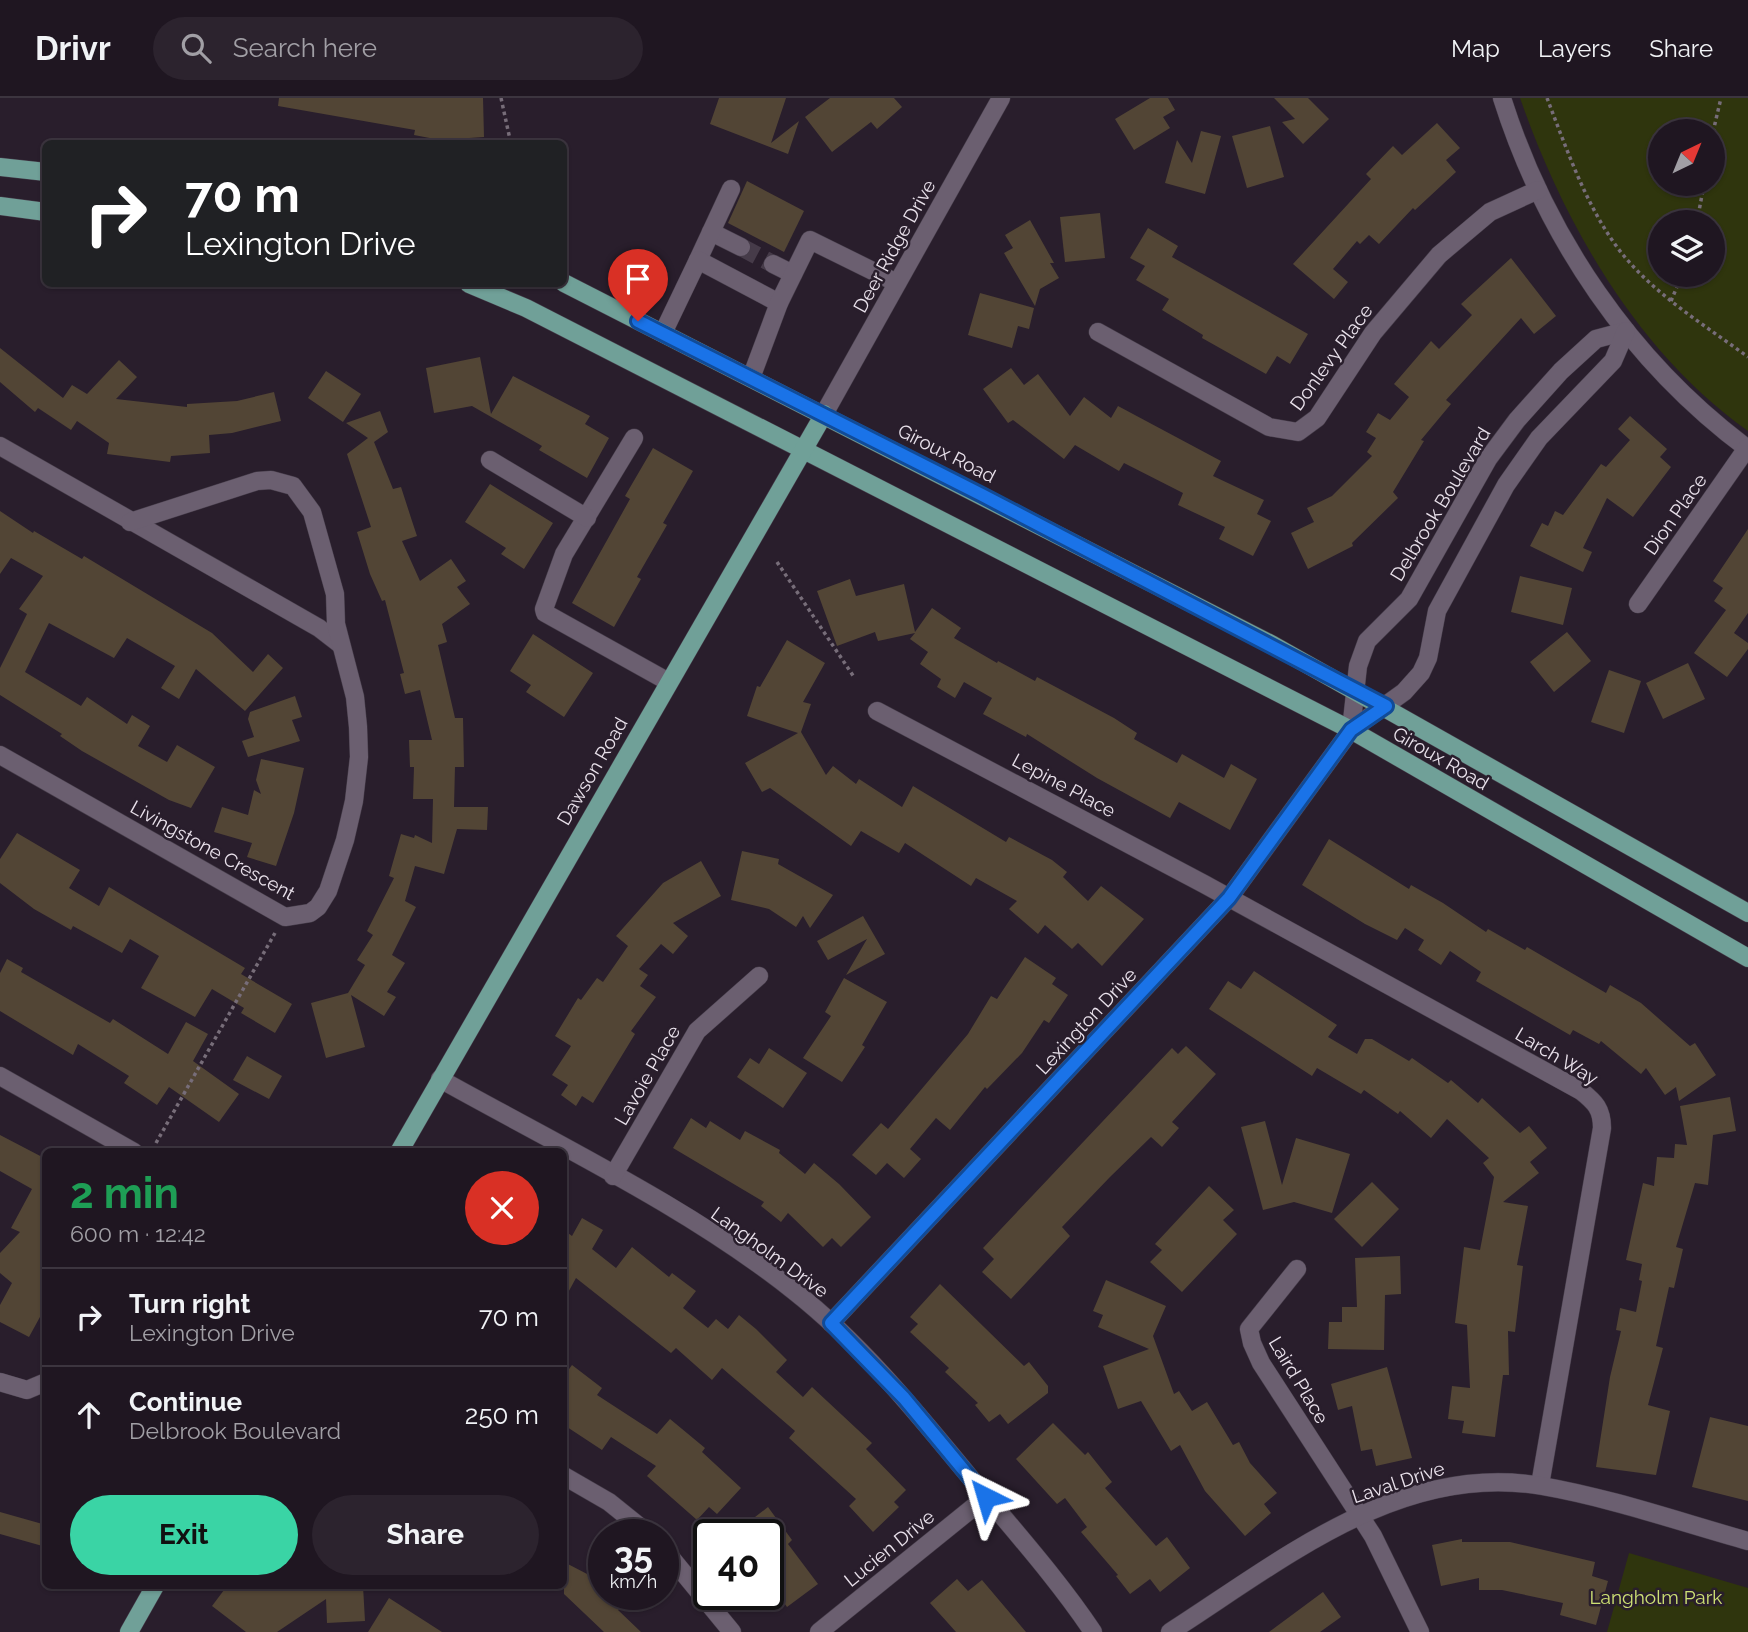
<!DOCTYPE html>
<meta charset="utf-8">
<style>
:root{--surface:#1f1621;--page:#2c232e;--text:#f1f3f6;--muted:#a19fa5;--line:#3c353f;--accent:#3ad4a5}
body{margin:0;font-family:Raleway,sans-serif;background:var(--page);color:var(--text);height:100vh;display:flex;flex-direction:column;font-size:26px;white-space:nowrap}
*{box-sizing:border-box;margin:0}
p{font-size:23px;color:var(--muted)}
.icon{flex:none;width:38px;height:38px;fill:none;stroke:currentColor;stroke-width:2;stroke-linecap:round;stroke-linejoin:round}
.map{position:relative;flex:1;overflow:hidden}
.drawer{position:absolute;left:42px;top:1050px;width:525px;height:441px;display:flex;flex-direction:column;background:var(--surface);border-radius:10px;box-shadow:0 2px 5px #0004,0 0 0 2px var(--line)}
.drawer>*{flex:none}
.banner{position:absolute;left:42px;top:42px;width:525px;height:147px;border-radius:10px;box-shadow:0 2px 5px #0004,0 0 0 2px var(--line);background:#202124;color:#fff;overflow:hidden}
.needle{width:46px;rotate:43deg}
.buttons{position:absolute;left:1648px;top:21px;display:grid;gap:14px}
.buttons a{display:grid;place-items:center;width:77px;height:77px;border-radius:50%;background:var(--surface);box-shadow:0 2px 5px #0004,0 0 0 2px var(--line);font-size:35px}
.speed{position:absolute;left:588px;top:1421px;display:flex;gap:14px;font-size:35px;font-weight:700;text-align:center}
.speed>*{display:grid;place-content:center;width:91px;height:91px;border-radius:50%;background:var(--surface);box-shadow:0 2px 5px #0004,0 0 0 2px var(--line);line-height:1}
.speed small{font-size:18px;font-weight:400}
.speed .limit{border:4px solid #111;border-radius:10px;background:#fff;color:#111}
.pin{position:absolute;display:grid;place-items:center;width:60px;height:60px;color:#fff;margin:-72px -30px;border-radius:50% 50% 50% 0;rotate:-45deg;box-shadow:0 0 7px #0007}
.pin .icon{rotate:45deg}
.me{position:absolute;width:77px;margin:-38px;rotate:320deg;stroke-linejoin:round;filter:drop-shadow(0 0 5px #0008)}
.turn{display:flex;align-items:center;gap:24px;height:147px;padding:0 28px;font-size:32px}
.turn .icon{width:91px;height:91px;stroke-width:2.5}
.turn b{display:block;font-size:49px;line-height:60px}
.round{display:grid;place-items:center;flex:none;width:74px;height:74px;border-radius:37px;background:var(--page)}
.headline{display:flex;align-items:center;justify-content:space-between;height:119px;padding:0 28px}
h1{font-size:42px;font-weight:700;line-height:52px;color:#1e9e55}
.primary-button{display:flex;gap:14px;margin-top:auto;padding:14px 28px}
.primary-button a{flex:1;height:80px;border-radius:42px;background:var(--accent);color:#111;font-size:28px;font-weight:700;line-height:80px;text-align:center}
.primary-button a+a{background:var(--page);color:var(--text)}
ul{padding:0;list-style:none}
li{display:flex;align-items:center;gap:21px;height:98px;padding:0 28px;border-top:2px solid var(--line)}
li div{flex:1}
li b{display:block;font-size:26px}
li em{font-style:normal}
header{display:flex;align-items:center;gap:42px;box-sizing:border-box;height:98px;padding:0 35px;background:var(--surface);border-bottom:2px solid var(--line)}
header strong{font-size:33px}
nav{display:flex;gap:38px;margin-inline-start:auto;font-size:24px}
.search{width:490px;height:63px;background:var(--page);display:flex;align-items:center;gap:18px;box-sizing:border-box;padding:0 24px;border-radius:38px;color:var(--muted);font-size:26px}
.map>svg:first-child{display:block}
.green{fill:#2f350d;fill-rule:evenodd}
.building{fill:#524535}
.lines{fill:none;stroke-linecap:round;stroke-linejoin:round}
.minor-tunnel{stroke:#463b49;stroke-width:18;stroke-dasharray:18 9;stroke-linecap:butt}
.minor-casing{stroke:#453c49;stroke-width:19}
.major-casing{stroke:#453c49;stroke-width:19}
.path{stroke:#776d79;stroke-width:3.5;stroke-dasharray:3.5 3.5;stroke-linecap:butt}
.minor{stroke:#6b5f70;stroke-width:18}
.major{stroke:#70a098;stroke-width:18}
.route-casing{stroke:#114b97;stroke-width:18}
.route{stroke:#1a73e8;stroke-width:12}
.labels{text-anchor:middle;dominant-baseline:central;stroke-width:5;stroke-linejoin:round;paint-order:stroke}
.street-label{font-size:19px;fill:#eae2ec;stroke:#291e2c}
.park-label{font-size:19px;fill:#cee174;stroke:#291e2c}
</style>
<header>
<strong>Drivr</strong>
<div class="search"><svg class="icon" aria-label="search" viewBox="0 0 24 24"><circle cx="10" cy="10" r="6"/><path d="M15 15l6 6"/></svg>Search here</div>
<nav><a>Map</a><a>Layers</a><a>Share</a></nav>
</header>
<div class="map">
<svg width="1748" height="1534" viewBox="0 0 1748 1534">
<rect width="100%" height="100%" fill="#291e2c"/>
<g class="green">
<path d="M 1520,0 L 1748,0 L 1748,333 C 1637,254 1564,126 1520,0 ZM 1661,33 L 1713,33 L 1713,86 L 1661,86 ZM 1661,124 L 1713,124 L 1713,177 L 1661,177 Z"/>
<polygon points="1629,1455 1748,1490 1748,1534 1607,1534"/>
</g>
<g class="building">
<polygon points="279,0 483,0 484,39 440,42 414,37 415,32 278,8"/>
<polygon points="719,0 786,0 771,45 799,23 788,56 710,26"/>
<polygon points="830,0 894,0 902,9 877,31 871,24 832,54 805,19"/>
<polygon points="1150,0 1168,0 1175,12 1163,19 1170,30 1134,52 1115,21"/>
<polygon points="1274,0 1308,0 1329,21 1303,46 1282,24 1295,21"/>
<polygon points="1437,25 1460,50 1446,62 1456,74 1415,112 1413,110 1379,146 1369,137 1360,146 1357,143 1333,171 1348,184 1334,201 1293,166 1371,81 1366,76 1393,48 1402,57"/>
<polygon points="1270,28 1284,79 1247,90 1232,38"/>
<polygon points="1201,33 1221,38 1205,96 1165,85 1177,42 1192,65"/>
<polygon points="747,83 804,113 784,154 728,125"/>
<polygon points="1100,115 1105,160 1065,164 1060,119"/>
<polygon points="1030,122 1054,165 1050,165 1059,180 1040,191 1035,208 1004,155 1013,150 1005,137"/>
<polygon points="1148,130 1178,148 1172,159 1308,236 1290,266 1277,258 1266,276 1202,240 1203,237 1162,212 1169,201 1136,182 1145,168 1130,160"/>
<polygon points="1511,160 1556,218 1534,236 1521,220 1446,302 1451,306 1421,342 1424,343 1393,394 1398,400 1352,445 1353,448 1308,471 1291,435 1314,424 1307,410 1332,398 1372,358 1367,354 1376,340 1366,334 1378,315 1390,322 1409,299 1394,286 1431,243 1439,251 1472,217 1461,206"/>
<polygon points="980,195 1034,210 1029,231 1018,228 1012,250 968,237"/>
<polygon points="0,250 63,300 72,287 87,296 119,262 137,279 116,301 187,309 187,306 237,303 274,294 281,323 232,335 209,337 210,355 171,358 170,364 107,356 109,345 77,323 71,332 38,310 35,314 0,284"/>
<polygon points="480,259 491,316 513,278 590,318 585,326 609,340 587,380 539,352 542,348 472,308 434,315 426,270"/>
<polygon points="1011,270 1024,287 1038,276 1070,318 1084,299 1111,320 1118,308 1221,363 1213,378 1264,402 1257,416 1271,423 1253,458 1219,441 1225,429 1178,407 1183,395 1124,365 1119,373 1075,347 1064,361 1013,322 1008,325 983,291"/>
<polygon points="326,273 361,296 343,324 308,300"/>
<polygon points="380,313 388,334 374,344 393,391 401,389 412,423 417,438 402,443 420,483 451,461 466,483 457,489 470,506 442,526 447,544 438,547 455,620 463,620 464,669 455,669 454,709 488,709 487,732 457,731 444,776 415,768 405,803 416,809 392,857 405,865 387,894 396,899 384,918 351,897 365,949 326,960 311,905 348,895 365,867 357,862 373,837 367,833 394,780 389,778 401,736 414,740 415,737 432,745 433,701 413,701 414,669 410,669 409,642 432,642 420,592 405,596 400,576 404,575 385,502 382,503 370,476 357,434 371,429 347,356 368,340 346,325"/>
<polygon points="1630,318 1667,351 1660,359 1671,369 1633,419 1607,400 1583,450 1592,454 1583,474 1530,448 1542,425 1548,428 1555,413 1563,417 1601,366 1606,369 1630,342 1618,331"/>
<polygon points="653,350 693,373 663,425 667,427 637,479 641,481 614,529 572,505 630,401 625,398"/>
<polygon points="490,386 553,425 524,471 501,456 506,450 465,424"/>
<polygon points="0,413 33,435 34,433 82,461 84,458 212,535 253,574 268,556 283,570 245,613 196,571 179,601 161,590 175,568 127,540 114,560 49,525 25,574 81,608 87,599 127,626 132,617 150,628 138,648 167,664 177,647 215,669 191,710 169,702 82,653 60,638 62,636 0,597 0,570 27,516 19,511 43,478 11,460 0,476"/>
<polygon points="1748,431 1748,515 1734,535 1748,545 1748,551 1727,579 1694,555 1726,512 1714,503 1723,490 1713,483"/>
<polygon points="1520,478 1572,490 1563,527 1511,514"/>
<polygon points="850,481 856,498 904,486 915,534 932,510 961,530 954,540 997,565 998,563 1035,583 1037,579 1114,620 1137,635 1134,641 1177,665 1182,656 1224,680 1231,666 1257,681 1230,732 1179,704 1170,720 1097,680 1027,636 1026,639 983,616 992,600 964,584 955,600 937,589 941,581 920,566 928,554 910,541 915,535 878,543 875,534 837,548 817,493"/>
<polygon points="1567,534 1591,563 1554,594 1530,564"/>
<polygon points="533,536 593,575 564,619 526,594 531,587 510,573"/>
<polygon points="787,542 825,565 803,604 811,606 801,634 826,677 833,668 856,686 859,681 902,709 913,688 1006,744 1009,739 1052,762 1067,774 1063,779 1088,803 1101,788 1144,821 1102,868 1078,845 1072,851 1045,827 1038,836 1009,811 1017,803 976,780 971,788 905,745 899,755 861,733 851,748 770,690 762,694 745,665 798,635 747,618 757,588 760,589"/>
<polygon points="1688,565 1705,601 1663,621 1646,585"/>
<polygon points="1609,572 1641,583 1624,635 1591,624"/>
<polygon points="295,598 302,619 292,622 300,643 248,659 242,643 254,639 248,621 250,614"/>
<polygon points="261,661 304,670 294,715 276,768 247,759 252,745 214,734 222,709 248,717 254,692 261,696 256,682"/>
<polygon points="17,735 80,772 69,790 99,808 109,789 245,870 241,876 292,906 275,935 241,915 244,910 212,891 195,919 141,890 159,858 130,841 122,855 73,828 71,832 34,811 0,785 0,761"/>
<polygon points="1329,741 1409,791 1411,787 1443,805 1486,834 1488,831 1525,852 1527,849 1606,895 1610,887 1641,905 1690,948 1695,945 1716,977 1679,1003 1676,989 1665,997 1646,970 1641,976 1601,943 1599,946 1573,932 1570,937 1476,883 1481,874 1450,853 1441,867 1418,852 1424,842 1405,830 1397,842 1365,826 1302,787"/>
<polygon points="742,753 779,761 778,766 833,797 810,830 803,818 796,829 769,811 731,802"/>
<polygon points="701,763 721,798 673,825 688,838 673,856 661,846 639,871 648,877 640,888 656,899 631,933 635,936 593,1005 582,998 576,1008 561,997 568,987 552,977 571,948 555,938 578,900 581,902 597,880 603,884 628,848 616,838 663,785"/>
<polygon points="863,818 885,856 846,877 867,841 828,862 817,843"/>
<polygon points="1025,859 1056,880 1052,886 1068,897 1049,925 1044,922 1022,955 987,991 985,989 950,1032 936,1020 910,1051 921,1061 904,1080 887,1065 876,1077 852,1057 881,1025 888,1031 968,936 991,898 997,901"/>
<polygon points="7,861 23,870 21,874 110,925 113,921 168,956 186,924 208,936 193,963 239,996 219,1024 169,989 157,1007 124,985 129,978 78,946 73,957 0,913 0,875"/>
<polygon points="1254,873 1337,927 1328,939 1357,956 1365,941 1372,941 1409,963 1412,960 1448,985 1451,982 1478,1005 1482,1000 1520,1035 1529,1028 1547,1050 1530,1064 1539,1075 1503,1104 1528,1108 1517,1167 1523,1168 1515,1234 1508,1233 1509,1277 1503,1277 1495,1339 1462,1335 1464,1323 1448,1321 1452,1288 1470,1290 1467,1227 1455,1225 1464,1149 1480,1152 1494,1079 1483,1065 1489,1060 1447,1021 1431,1040 1400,1013 1398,1016 1364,992 1361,996 1317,970 1312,978 1209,911 1228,883 1241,891"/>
<polygon points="844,880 887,904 862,947 865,949 842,984 803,960 831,918 825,914"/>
<polygon points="1186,948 1216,976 1172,1024 1179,1030 1162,1049 1151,1039 1110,1079 1062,1129 1070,1138 1011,1201 982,1174 994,1161 983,1150 1172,950 1178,956"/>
<polygon points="769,950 807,975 783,1010 737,979 750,960 759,966"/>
<polygon points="247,958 282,978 269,1001 233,982"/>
<polygon points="1730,999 1736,1033 1713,1037 1708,1087 1695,1085 1676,1149 1683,1151 1674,1190 1669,1189 1656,1248 1663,1250 1648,1307 1670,1313 1656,1377 1596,1369 1610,1279 1621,1233 1616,1232 1620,1210 1636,1214 1642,1183 1639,1182 1642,1166 1626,1162 1643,1085 1654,1088 1657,1059 1674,1060 1675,1046 1687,1047 1680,1008"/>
<polygon points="691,1020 706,1030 710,1023 740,1042 745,1033 780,1052 779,1055 805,1076 814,1065 839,1086 871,1119 841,1149 832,1140 823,1149 788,1115 781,1124 761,1108 764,1104 673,1050"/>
<polygon points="1265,1023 1282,1087 1296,1040 1350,1056 1332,1115 1294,1104 1263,1112 1241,1029"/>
<polygon points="0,1037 46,1061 46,1208 29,1239 0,1224 0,1207 12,1185 0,1175 0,1155 20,1134 11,1130 32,1091 0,1073"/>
<polygon points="1372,1084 1399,1111 1362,1149 1334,1121"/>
<polygon points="1209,1088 1234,1112 1223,1122 1237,1136 1182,1194 1150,1164 1162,1152 1155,1146"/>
<polygon points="582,1120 603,1132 592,1151 616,1170 632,1149 669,1179 672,1175 696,1193 683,1210 708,1230 716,1221 728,1231 739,1217 756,1231 787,1262 776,1274 803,1299 812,1289 872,1345 866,1351 906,1392 894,1404 899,1409 873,1434 849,1408 856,1401 789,1340 795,1333 722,1270 712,1282 676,1250 671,1255 576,1180 564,1202 564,1132 572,1138"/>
<polygon points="1400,1158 1401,1196 1385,1197 1384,1252 1328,1251 1329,1224 1342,1224 1342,1209 1357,1209 1355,1160"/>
<polygon points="1106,1182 1166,1208 1153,1238 1174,1296 1179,1293 1192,1313 1207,1304 1233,1347 1239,1344 1250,1365 1277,1395 1264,1406 1271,1415 1245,1438 1205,1393 1180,1347 1171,1353 1141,1303 1118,1311 1103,1268 1149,1251 1098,1229 1103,1217 1093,1213"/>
<polygon points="940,1186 1024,1268 1029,1264 1048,1288 1048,1295 1008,1326 1000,1316 989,1324 975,1307 978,1305 945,1274 949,1270 910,1234 918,1226 910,1219"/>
<polygon points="572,1267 602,1290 597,1297 657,1336 670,1321 705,1350 702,1354 741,1390 717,1416 709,1409 697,1422 647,1378 656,1368 611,1339 602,1352 564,1327 564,1278"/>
<polygon points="1387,1269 1412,1360 1376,1368 1372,1351 1361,1353 1352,1308 1338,1312 1331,1286"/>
<polygon points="1710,1319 1748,1328 1748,1403 1692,1389"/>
<polygon points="1053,1325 1085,1357 1088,1354 1112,1384 1105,1390 1156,1448 1167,1439 1190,1470 1160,1494 1150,1481 1130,1496 1116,1478 1118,1477 1081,1434 1087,1429 1065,1400 1057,1406 1016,1361"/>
<polygon points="768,1409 792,1442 788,1446 818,1486 787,1509 780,1499 768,1507 768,1437 732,1437"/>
<polygon points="0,1414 46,1427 46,1449 0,1436"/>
<polygon points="1462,1441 1462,1444 1510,1444 1595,1464 1592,1478 1608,1483 1596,1527 1560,1517 1563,1505 1502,1492 1479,1492 1479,1480 1441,1488 1432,1447"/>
<polygon points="564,1464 591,1478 604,1464 604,1496 628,1496 618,1507 620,1510 618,1512 641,1534 604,1534 564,1496"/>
<polygon points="957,1481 968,1493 982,1482 1026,1534 956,1534 930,1505"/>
<polygon points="227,1488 363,1488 365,1523 327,1525 326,1501 277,1534 246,1534 212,1508"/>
<polygon points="1323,1494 1341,1519 1320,1534 1269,1534"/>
<polygon points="389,1500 442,1534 368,1534"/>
</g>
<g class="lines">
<polyline class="minor-tunnel" points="741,149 773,166"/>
<g class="minor-casing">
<g id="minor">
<path d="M 1502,0 C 1546,139 1631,264 1748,351"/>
<polyline points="711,134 741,149"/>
<polyline points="698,162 731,91"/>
<polyline points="773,166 793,176"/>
<polyline points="1098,234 1269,329 1298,334 1317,320 1373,235 1439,157 1490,114 1538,92"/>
<polyline points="663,235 698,162 779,205"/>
<polyline points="751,280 779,205 810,142 897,185"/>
<polyline points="824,316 1001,0"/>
<polyline points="634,340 564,456 544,511 545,515 667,583"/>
<polyline points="0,348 319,530 341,547"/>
<polyline points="490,362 587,420"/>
<polyline points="1638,506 1747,350"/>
<path d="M 877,613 L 1204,786 L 1581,993 C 1595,1004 1602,1011 1602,1030 L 1540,1387"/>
<polyline points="1351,632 1358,568 1367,543 1409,501 1488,361 1517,322 1561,273 1596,241 1626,233"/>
<polyline points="0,657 285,819 310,815 318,809 328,793 345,742 354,703 359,659 358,629 355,599 336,526 335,496 312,414 293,388 271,382 257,383 130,424"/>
<polyline points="0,978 134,1054"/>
<path d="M 440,981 C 556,1046 690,1110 794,1193 C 865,1249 921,1320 978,1389 C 1017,1436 1059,1483 1093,1534"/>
<polyline points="613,1078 697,933 759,878"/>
<polyline points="1297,1171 1249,1231 1252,1245 1261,1265 1373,1438 1420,1534"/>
<polyline points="831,1225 1229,800 1351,632 1404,594 1421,575 1428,560 1437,513 1506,387 1539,340 1613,263 1626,233"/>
<polyline points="0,1284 27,1292 46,1284"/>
<polyline points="564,1378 609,1404 650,1437"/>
<polyline points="663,1450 732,1534"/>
<polyline points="819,1534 986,1399"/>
<path d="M 1170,1534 C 1281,1463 1401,1363 1542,1388 C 1611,1400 1680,1424 1748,1443"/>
</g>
</g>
<g class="major-casing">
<g id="major">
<polyline points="0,69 46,74"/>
<polyline points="0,108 46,114"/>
<polyline points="564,185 1273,547 1748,815"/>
<polyline points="469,186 526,210 1351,632 1748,860"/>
<polyline points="399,1054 824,316"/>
<polyline points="129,1534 155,1488"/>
</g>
</g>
<g class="path">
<polyline points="501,0 511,46"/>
<path d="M 1547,0 C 1567,52 1588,114 1624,158 C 1658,199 1706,228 1748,259"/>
<polyline points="1713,34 1721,0"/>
<polyline points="1697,124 1704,86"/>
<polyline points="1671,203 1682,177"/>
<polyline points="777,464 854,579"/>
<polyline points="156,1045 275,835"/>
</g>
<use href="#minor" class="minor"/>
<use href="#major" class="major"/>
</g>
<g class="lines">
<g class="route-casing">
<polyline id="route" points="638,223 982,397 1386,608 1351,632 1229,800 831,1225 904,1300 986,1399"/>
</g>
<use href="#route" class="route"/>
</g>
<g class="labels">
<g class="street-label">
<text transform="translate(894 148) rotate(-61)">Deer Ridge Drive</text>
<text transform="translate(1331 259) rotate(-54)">Donlevy Place</text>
<text transform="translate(947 355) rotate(27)">Giroux Road</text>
<text transform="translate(1440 406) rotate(-59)">Delbrook Boulevard</text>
<text transform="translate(1675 416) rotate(-55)">Dion Place</text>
<text transform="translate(1441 660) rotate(30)">Giroux Road</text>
<text transform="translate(592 673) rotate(-60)">Dawson Road</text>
<text transform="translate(1064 687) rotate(28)">Lepine Place</text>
<text transform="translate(213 752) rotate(29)">Livingstone Crescent</text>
<text transform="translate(1086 923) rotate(-47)">Lexington Drive</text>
<text transform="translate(1557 958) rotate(31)">Larch Way</text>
<text transform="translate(647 977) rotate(-60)">Lavoie Place</text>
<text transform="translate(770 1154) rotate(36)">Langholm Drive</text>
<text transform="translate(1299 1282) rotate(59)">Laird Place</text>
<text transform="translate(1398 1384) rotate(-18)">Laval Drive</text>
<text transform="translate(889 1450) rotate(-39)">Lucien Drive</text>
</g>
<g class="park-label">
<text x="1656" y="1499">Langholm Park</text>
</g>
</g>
</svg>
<div class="buttons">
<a><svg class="needle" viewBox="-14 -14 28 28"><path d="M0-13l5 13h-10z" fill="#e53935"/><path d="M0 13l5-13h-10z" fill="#a19fa5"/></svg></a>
<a><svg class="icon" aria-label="layers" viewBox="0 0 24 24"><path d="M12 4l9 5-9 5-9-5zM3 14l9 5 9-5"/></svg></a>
</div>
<div class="speed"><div>35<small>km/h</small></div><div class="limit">40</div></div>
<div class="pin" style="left:638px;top:223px;background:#d93025"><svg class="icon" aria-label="arrive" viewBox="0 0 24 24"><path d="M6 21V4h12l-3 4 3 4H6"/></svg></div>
<svg class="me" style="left:986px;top:1399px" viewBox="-20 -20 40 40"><path d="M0-17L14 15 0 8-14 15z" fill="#1a73e8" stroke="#fff" stroke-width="4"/></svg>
<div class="banner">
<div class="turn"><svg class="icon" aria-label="right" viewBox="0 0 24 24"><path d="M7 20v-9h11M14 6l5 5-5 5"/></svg><div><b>70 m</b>Lexington Drive</div></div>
</div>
<section class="drawer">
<div class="headline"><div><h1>2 min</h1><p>600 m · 12:42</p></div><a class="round" style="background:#d93025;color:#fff"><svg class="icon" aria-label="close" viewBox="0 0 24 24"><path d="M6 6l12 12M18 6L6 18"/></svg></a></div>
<ul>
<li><svg class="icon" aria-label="right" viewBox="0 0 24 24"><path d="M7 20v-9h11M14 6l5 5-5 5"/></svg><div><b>Turn right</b><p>Lexington Drive</p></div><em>70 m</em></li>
<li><svg class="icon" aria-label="ahead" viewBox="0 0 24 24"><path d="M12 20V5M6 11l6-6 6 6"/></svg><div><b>Continue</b><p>Delbrook Boulevard</p></div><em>250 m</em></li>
</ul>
<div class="primary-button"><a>Exit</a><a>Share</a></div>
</section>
</div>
